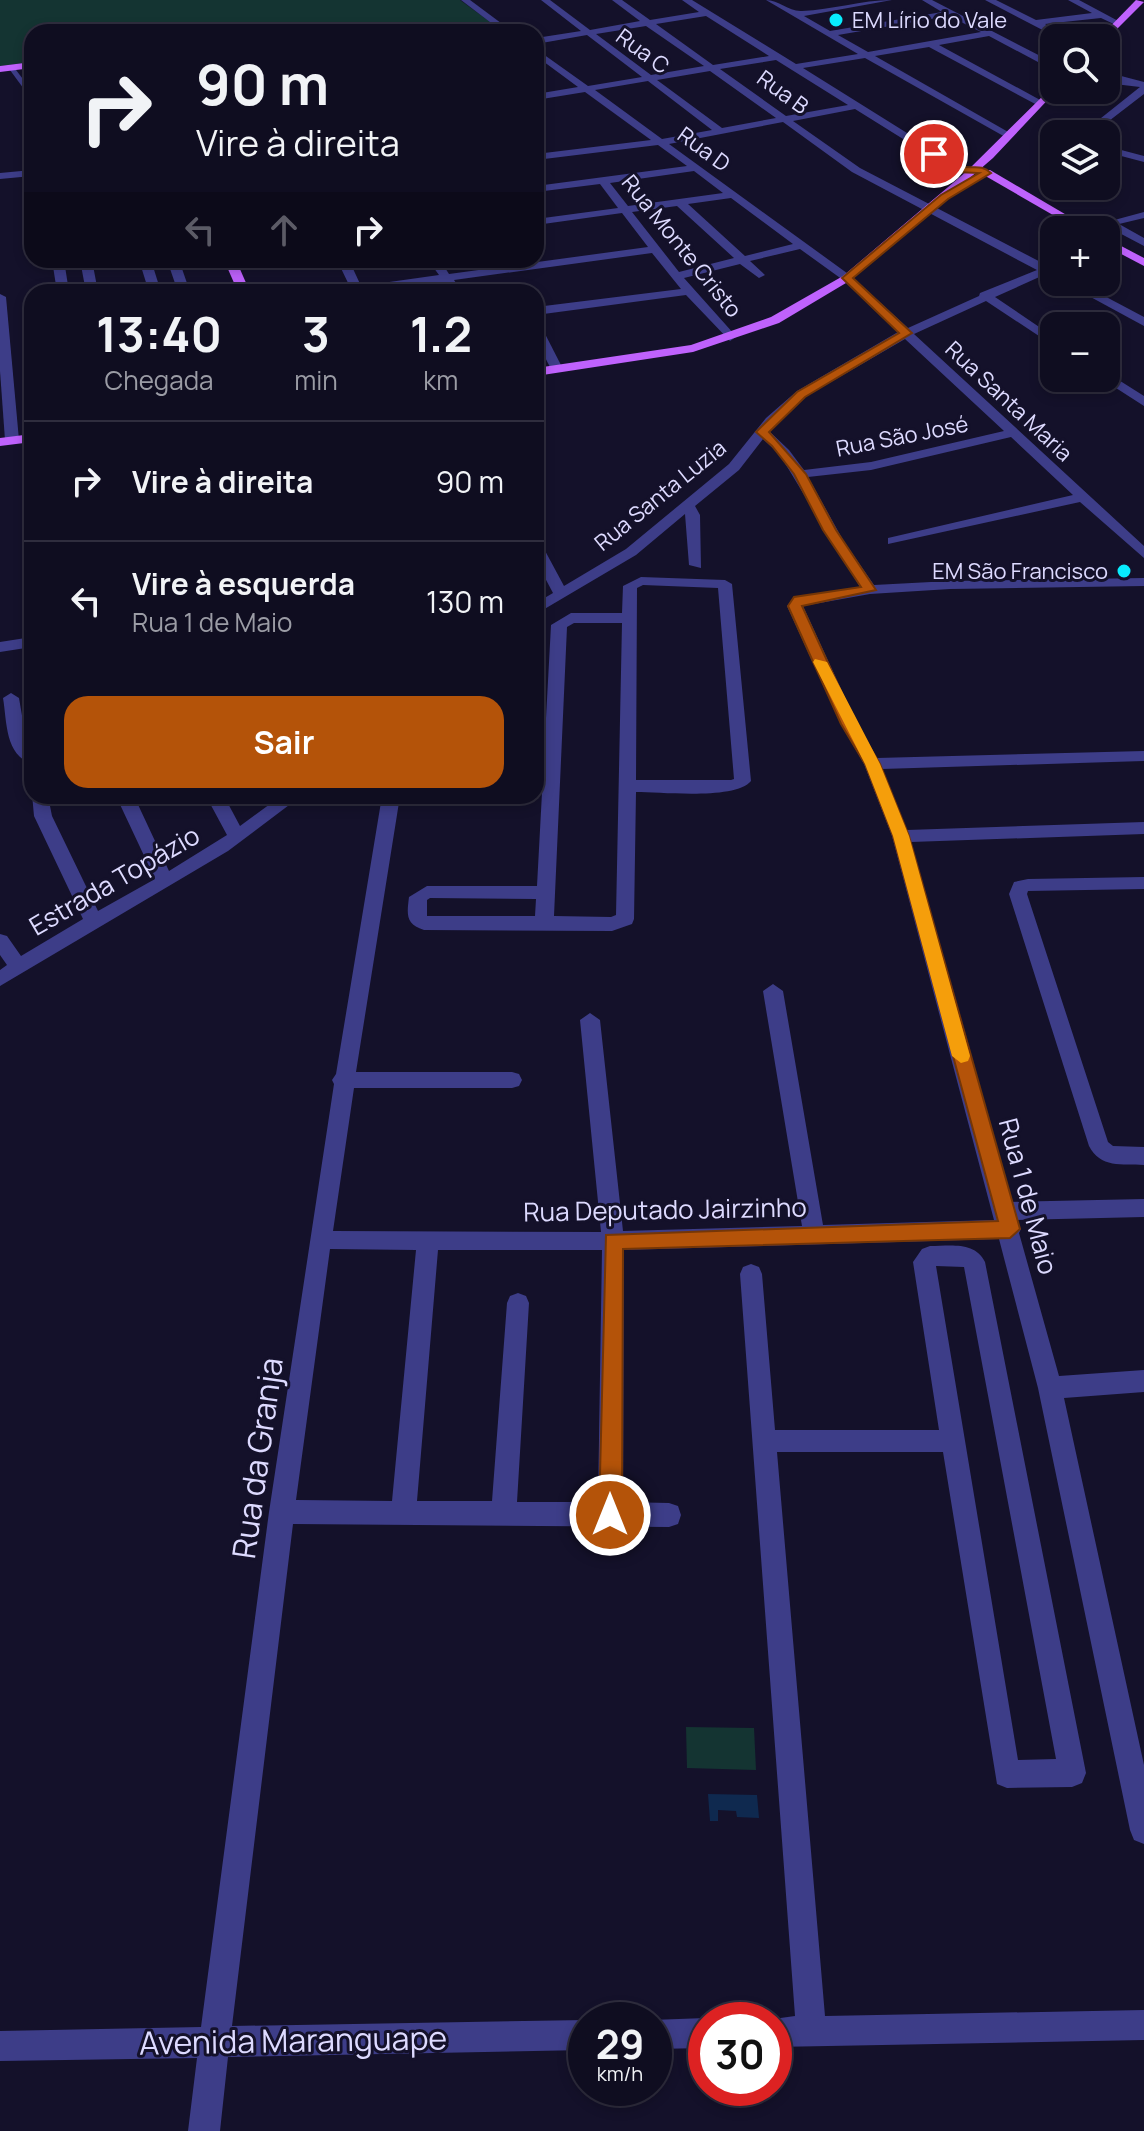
<!DOCTYPE html>
<html lang="pt">
<meta charset="utf-8">
<style>
:root{--surface:#0f0d20;--page:#1d1b2d;--text:#f1f3f6;--muted:#9b9ca5;--line:#2f2d3e;--accent:#b45309}
body{margin:0;font-family:Manrope,sans-serif;background:var(--page);color:var(--text);height:100vh;display:flex;flex-direction:column;font-size:30px;white-space:nowrap}
*{box-sizing:border-box;margin:0}
p{font-size:26px;color:var(--muted)}
.icon{flex:none;width:44px;height:44px;fill:none;stroke:currentColor;stroke-width:2;stroke-linecap:round;stroke-linejoin:round}
.map{position:relative;flex:1;overflow:hidden}
.sheet{position:absolute;left:24px;top:284px;width:520px;height:520px;display:flex;flex-direction:column;background:var(--surface);border-radius:24px;box-shadow:0 4px 12px #0003,0 0 0 2px var(--line)}
.sheet>*{flex:none}
.top-card{position:absolute;left:24px;top:24px;width:520px;height:244px;border-radius:24px;box-shadow:0 4px 12px #0003,0 0 0 2px var(--line);background:#0f0d20;color:var(--text);overflow:hidden}
.buttons{position:absolute;left:1040px;top:24px;display:grid;gap:16px}
.buttons a{display:grid;place-items:center;width:80px;height:80px;border-radius:16px;background:var(--surface);box-shadow:0 4px 12px #0003,0 0 0 2px var(--line);font-size:40px}
.speed{position:absolute;left:568px;top:2002px;display:flex;gap:16px;font-size:40px;font-weight:700;text-align:center}
.speed>*{display:grid;place-content:center;width:104px;height:104px;border-radius:50%;background:var(--surface);box-shadow:0 4px 12px #0003,0 0 0 2px var(--line);line-height:1}
.speed small{font-size:20px;font-weight:400}
.speed .limit{border:12px solid #d22;background:#fff;color:#111}
.pin{position:absolute;display:grid;place-items:center;width:68px;height:68px;color:#fff;margin:-34px;border:4px solid #fff;border-radius:50%;box-shadow:0 2px 8px #0007}
.me{position:absolute;width:88px;margin:-44px;rotate:0deg;stroke-linejoin:round;filter:drop-shadow(0 0 6px #0008)}
.turn{display:flex;align-items:center;gap:28px;height:168px;padding:0 40px;font-size:36px}
.turn .icon{width:104px;height:104px;stroke-width:2.5}
.turn b{display:block;font-size:56px;line-height:68px}
.lanes{display:flex;align-items:center;height:76px;padding:0 40px;background:#0003;justify-content:center;gap:40px;direction:ltr}
.lanes .off{opacity:.35}
.eta{display:flex;justify-content:space-evenly;align-items:center;height:136px;text-align:center}
.eta b{font-size:48px;font-weight:700;line-height:56px}
.action{display:flex;gap:16px;margin-top:auto;padding:16px 40px}
.action a{flex:1;height:92px;border-radius:24px;background:var(--accent);color:#fff;font-size:32px;font-weight:700;line-height:92px;text-align:center}
ul{padding:0;list-style:none}
li{display:flex;align-items:center;gap:24px;height:120px;padding:0 40px;border-top:2px solid var(--line)}
li div{flex:1}
li b{display:block;font-size:30px}
li em{font-style:normal}
.map>svg:first-child{display:block}
.green{fill:#143432}
.water{fill:#0f294f}
.lines{fill:none;stroke-linecap:round;stroke-linejoin:round}
.minor{fill:#3d3d88;fill-rule:evenodd}
.major{fill:#bf62fd;fill-rule:evenodd}
.route{fill:#b45309;stroke:#753606;stroke-width:2}
.slow{fill:#f59e0b}
.poi-dot{fill:#08ecfd;stroke:#14112a;stroke-width:3}
.labels{text-anchor:middle;dominant-baseline:central;stroke-width:6;stroke-linejoin:round;paint-order:stroke}
.far-poi-label{font-size:22px;fill:#dddaff;stroke:#14112a;text-anchor:start}
.far-street-label{font-size:22px;fill:#dddaff;stroke:#14112a}
.street-label{font-size:26px;fill:#dddaff;stroke:#14112a}
.near-street-label{font-size:32px;fill:#dddaff;stroke:#14112a}
</style>
<div class="map">
<svg width="1144" height="2131" viewBox="0 0 1144 2131">
<rect width="100%" height="100%" fill="#14112a"/>
<g class="green">
<polygon points="0,0 460,0 504,32 32,32 32,62 0,66"/>
<polygon points="686,1727 754,1728 756,1770 687,1768"/>
</g>
<polygon class="water" points="708,1794 757,1795 759,1818 737,1817 736,1811 718,1810 718,1821 710,1821"/>
<g class="lines">
<g class="minor">
<polygon points="461,0 470,0 513,32 503,32"/>
<path d="M 541,0 L 550,0 L 590,30 L 640,21 L 612,0 L 622,0 L 650,20 L 699,12 L 682,0 L 692,0 L 796,64 L 858,54 L 766,0 C 779,0 789,12 802,11 C 832,10 861,0 892,0 L 804,16 L 830,31 L 942,12 L 922,0 L 932,0 L 1054,63 L 1054,70 L 1051,69 L 989,36 L 939,45 L 1042,101 L 1039,106 L 929,47 L 875,56 L 1010,133 L 1007,138 L 865,58 L 803,68 L 963,168 L 973,170 L 969,175 L 956,172 L 855,109 L 793,121 L 860,168 L 1054,269 L 1054,277 L 1046,274 L 995,297 L 1054,337 L 1054,346 L 986,301 L 914,334 L 1144,546 L 1144,558 L 1080,502 L 888,544 L 888,538 L 1073,495 L 1011,437 L 871,470 L 808,477 L 843,540 L 874,585 L 950,581 L 1144,578 L 1144,586 L 950,589 L 870,594 L 803,606 L 857,724 L 877,758 L 1144,751 L 1144,761 L 882,769 L 907,830 L 1144,822 L 1144,834 L 911,842 L 1010,1202 L 1144,1199 L 1144,1217 L 1015,1220 L 1021,1229 L 1019,1233 L 1059,1376 L 1144,1370 L 1144,1392 L 1064,1398 L 1144,1765 L 1144,1844 L 1134,1840 L 1130,1830 L 1038,1388 L 999,1239 L 624,1250 L 623,1502 L 669,1503 L 678,1506 L 681,1515 L 678,1524 L 669,1527 L 293,1524 L 232,2026 L 586,2020 L 586,2050 L 228,2057 L 220,2131 L 188,2131 L 197,2058 L 0,2061 L 0,2031 L 201,2027 L 269,1512 L 334,1084 L 332,1080 L 336,1074 L 382,796 L 400,796 L 356,1072 L 512,1072 L 519,1074 L 522,1080 L 519,1086 L 512,1088 L 354,1088 L 333,1231 L 601,1232 L 580,1020 L 590,1013 L 600,1020 L 623,1231 L 802,1226 L 763,991 L 773,984 L 783,991 L 823,1225 L 994,1220 L 892,836 L 864,764 L 841,724 L 787,606 L 794,597 L 860,587 L 780,455 L 763,439 L 739,470 L 695,506 L 700,515 L 701,568 L 689,565 L 685,514 L 636,555 L 536,614 L 536,603 L 553,593 L 536,561 L 536,543 L 543,547 L 564,586 L 626,549 L 729,464 L 766,418 L 797,391 L 898,332 L 843,280 L 800,249 L 750,261 L 765,275 L 759,278 L 740,264 L 684,278 L 734,334 L 736,337 L 730,341 L 686,295 L 536,315 L 536,307 L 681,289 L 652,253 L 454,280 L 462,292 L 450,292 L 443,282 L 367,292 L 336,292 L 350,287 L 337,260 L 349,260 L 361,286 L 439,275 L 428,260 L 440,260 L 449,274 L 648,247 L 622,213 L 536,225 L 536,219 L 618,208 L 600,184 L 536,192 L 536,186 L 687,166 L 658,145 L 536,160 L 536,154 L 651,140 L 585,92 L 536,100 L 536,94 L 578,87 L 536,56 L 536,49 L 588,86 L 642,77 L 587,35 L 536,44 L 536,38 L 581,31 ZM 706,16 L 769,56 L 713,65 L 656,24 ZM 949,16 L 981,32 L 868,52 L 838,35 ZM 646,26 L 704,66 L 651,75 L 596,34 ZM 776,60 L 848,105 L 786,116 L 720,69 ZM 710,71 L 776,118 L 722,128 L 657,80 ZM 648,81 L 712,130 L 662,139 L 595,90 ZM 783,122 L 852,172 L 1037,270 L 980,293 L 979,296 L 908,328 L 851,276 L 669,144 ZM 694,171 L 723,193 L 628,206 L 610,183 ZM 731,198 L 793,244 L 745,256 L 688,204 ZM 677,206 L 734,258 L 679,272 L 632,212 ZM 905,339 L 1004,431 L 871,462 L 804,470 L 789,450 L 769,431 L 805,397 ZM 330,1249 L 416,1250 L 392,1501 L 296,1500 ZM 438,1250 L 602,1250 L 598,1502 L 517,1502 L 529,1303 L 526,1296 L 518,1293 L 510,1296 L 507,1303 L 492,1501 L 417,1501 Z"/>
<polygon points="985,0 996,0 1036,20 1092,13 1068,0 1079,0 1122,23 1118,26 1101,18 1045,24 1069,38 1058,38"/>
<polygon points="7,66 13,66 32,91 32,100"/>
<polygon points="1106,72 1144,82 1144,94 1092,134 1081,134 1140,87 1106,83"/>
<polygon points="1106,146 1144,156 1144,162 1106,152"/>
<polygon points="32,170 32,176 0,179 0,173"/>
<polygon points="1144,212 1144,218 1119,224 1144,238 1144,246 1108,227 1081,229"/>
<polygon points="52,260 64,260 69,292 57,292"/>
<polygon points="80,260 92,260 98,292 86,292"/>
<polygon points="139,260 151,260 161,292 149,292"/>
<polygon points="167,260 179,260 190,292 178,292"/>
<polygon points="236,260 265,260 232,267 226,264"/>
<polygon points="1063,282 1078,282 1144,317 1144,326"/>
<polygon points="0,294 6,297 19,440 12,444 5,440 0,371"/>
<polygon points="536,324 542,328 563,369 561,372 551,369 536,340"/>
<polygon points="1106,372 1144,396 1144,406 1102,379 1106,378"/>
<path d="M 641,577 L 725,580 L 732,584 L 751,781 C 736,800 662,792 636,792 L 634,919 L 632,924 L 612,931 L 424,930 C 405,924 407,914 409,897 L 427,886 L 537,886 L 551,625 L 571,613 L 622,613 L 623,586 ZM 643,585 L 718,588 L 734,779 L 731,780 L 636,780 L 637,588 ZM 574,623 L 622,623 L 616,915 L 611,917 L 554,916 L 567,627 ZM 430,898 L 536,899 L 535,916 L 427,916 L 427,900 Z"/>
<polygon points="32,637 32,647 0,652 0,642"/>
<path d="M 11,693 L 19,698 L 27,745 L 32,750 L 32,764 C 5,755 7,722 3,698 Z"/>
<polygon points="32,794 48,796 52,816 98,911 155,879 116,796 134,796 169,871 227,835 206,796 224,796 240,826 281,796 301,796 228,851 0,986 0,970 7,965 0,955 0,934 7,936 21,956 83,919 34,816"/>
<path d="M 1144,877 L 1144,889 L 1028,891 L 1027,894 L 1108,1142 L 1113,1146 L 1144,1147 L 1144,1165 C 1122,1164 1100,1168 1089,1146 L 1009,894 L 1014,882 L 1028,879 Z"/>
<path d="M 930,1246 C 950,1246 975,1241 985,1262 L 1086,1773 L 1082,1783 L 1072,1787 L 1007,1788 L 997,1784 L 943,1452 L 777,1452 L 825,2016 L 1144,2010 L 1144,2040 L 774,2047 L 774,2020 L 766,2020 L 795,2016 L 740,1274 L 743,1267 L 751,1264 L 759,1267 L 762,1274 L 775,1430 L 939,1430 L 913,1262 L 922,1249 ZM 936,1266 L 964,1267 L 1056,1759 L 1018,1760 Z"/>
<polygon points="706,2018 711,2020 706,2020 706,2048 654,2049 654,2020 651,2020"/>
</g>
<g class="major">
<polygon points="1136,0 1144,2 1106,40 1099,38"/>
<polygon points="32,62 32,68 0,72 0,66"/>
<polygon points="1054,85 1054,90 1057,90 993,158 851,280 779,323 693,352 536,376 536,368 691,345 771,317 843,276 967,171"/>
<polygon points="982,170 990,170 1092,230 1079,230 982,174"/>
<polygon points="1106,238 1144,258 1144,266 1106,246"/>
<polygon points="224,260 236,260 250,292 238,292"/>
<polygon points="32,434 32,442 0,446 0,438"/>
</g>
</g>
<path class="route" d="M 930,152 C 943,152 949,162 960,166 C 972,170 980,163 991,173 L 948,199 L 853,278 L 912,333 L 805,397 L 769,432 L 806,474 L 836,530 L 876,590 L 802,606 L 856,724 L 880,764 L 909,836 L 1020,1229 L 1010,1238 L 623,1249 L 622,1515 L 618,1523 L 610,1526 L 602,1523 L 599,1515 L 606,1235 L 998,1221 L 893,836 L 865,764 L 841,724 L 788,606 L 794,597 L 861,587 L 823,530 L 794,474 L 772,446 L 756,432 L 797,392 L 899,333 L 842,278 L 941,195 L 979,173 L 956,172 L 930,156 Z"/>
<polygon class="slow" points="815,659 827,662 880,764 909,836 970,1056 968,1061 961,1063 952,1056 893,836 865,764 813,662"/>
<g class="poi-dot">
<circle cx="836" cy="20" r="8"/>
<circle cx="1124" cy="571" r="8"/>
</g>
<g class="labels">
<g class="far-poi-label">
<text x="852" y="20">EM Lírio do Vale</text>
<text x="1108" y="571" text-anchor="end">EM São Francisco</text>
</g>
<g class="far-street-label">
<text transform="translate(643 51) rotate(36)">Rua C</text>
<text transform="translate(783 92) rotate(36)">Rua B</text>
<text transform="translate(704 149) rotate(36)">Rua D</text>
<text transform="translate(682 246) rotate(51)">Rua Monte Cristo</text>
<text transform="translate(1009 401) rotate(43)">Rua Santa Maria</text>
<text transform="translate(902 436) rotate(-11)">Rua São José</text>
<text transform="translate(660 495) rotate(-39)">Rua Santa Luzia</text>
</g>
<g class="street-label">
<text transform="translate(114 880) rotate(-30)">Estrada Topázio</text>
<text transform="translate(1029 1196) rotate(75)">Rua 1 de Maio</text>
<text transform="translate(665 1209) rotate(-1)">Rua Deputado Jairzinho</text>
</g>
<g class="near-street-label">
<text transform="translate(257 1458) rotate(-82)">Rua da Granja</text>
<text transform="translate(293 2040) rotate(-1)">Avenida Maranguape</text>
</g>
</g>
</svg>
<div class="buttons">
<a><svg class="icon" aria-label="search" viewBox="0 0 24 24"><circle cx="10" cy="10" r="6"/><path d="M15 15l6 6"/></svg></a>
<a><svg class="icon" aria-label="layers" viewBox="0 0 24 24"><path d="M12 4l9 5-9 5-9-5zM3 14l9 5 9-5"/></svg></a>
<a>+</a>
<a>−</a>
</div>
<div class="speed"><div>29<small>km/h</small></div><div class="limit">30</div></div>
<div class="pin" style="left:934px;top:154px;background:#d93025"><svg class="icon" aria-label="arrive" viewBox="0 0 24 24"><path d="M6 21V4h12l-3 4 3 4H6"/></svg></div>
<svg class="me" style="left:610px;top:1515px" viewBox="-20 -20 40 40"><circle r="17" fill="#b45309" stroke="#fff" stroke-width="3"/><path d="M0-11L8 9 0 5-8 9z" fill="#fff"/></svg>
<div class="top-card">
<div class="turn"><svg class="icon" aria-label="right" viewBox="0 0 24 24"><path d="M7 20v-9h11M14 6l5 5-5 5"/></svg><div><b>90 m</b>Vire à direita</div></div>
<div class="lanes"><svg class="icon off" aria-label="left" viewBox="0 0 24 24"><path d="M17 20v-9H6M10 6l-5 5 5 5"/></svg><svg class="icon off" aria-label="ahead" viewBox="0 0 24 24"><path d="M12 20V5M6 11l6-6 6 6"/></svg><svg class="icon" aria-label="right" viewBox="0 0 24 24"><path d="M7 20v-9h11M14 6l5 5-5 5"/></svg></div>
</div>
<section class="sheet">
<div class="eta">
<div><b>13:40</b><p>Chegada</p></div>
<div><b>3</b><p>min</p></div>
<div><b>1.2</b><p>km</p></div>
</div>
<ul>
<li><svg class="icon" aria-label="right" viewBox="0 0 24 24"><path d="M7 20v-9h11M14 6l5 5-5 5"/></svg><div><b>Vire à direita</b></div><em>90 m</em></li>
<li><svg class="icon" aria-label="left" viewBox="0 0 24 24"><path d="M17 20v-9H6M10 6l-5 5 5 5"/></svg><div><b>Vire à esquerda</b><p>Rua 1 de Maio</p></div><em>130 m</em></li>
</ul>
<div class="action"><a>Sair</a></div>
</section>
</div>
